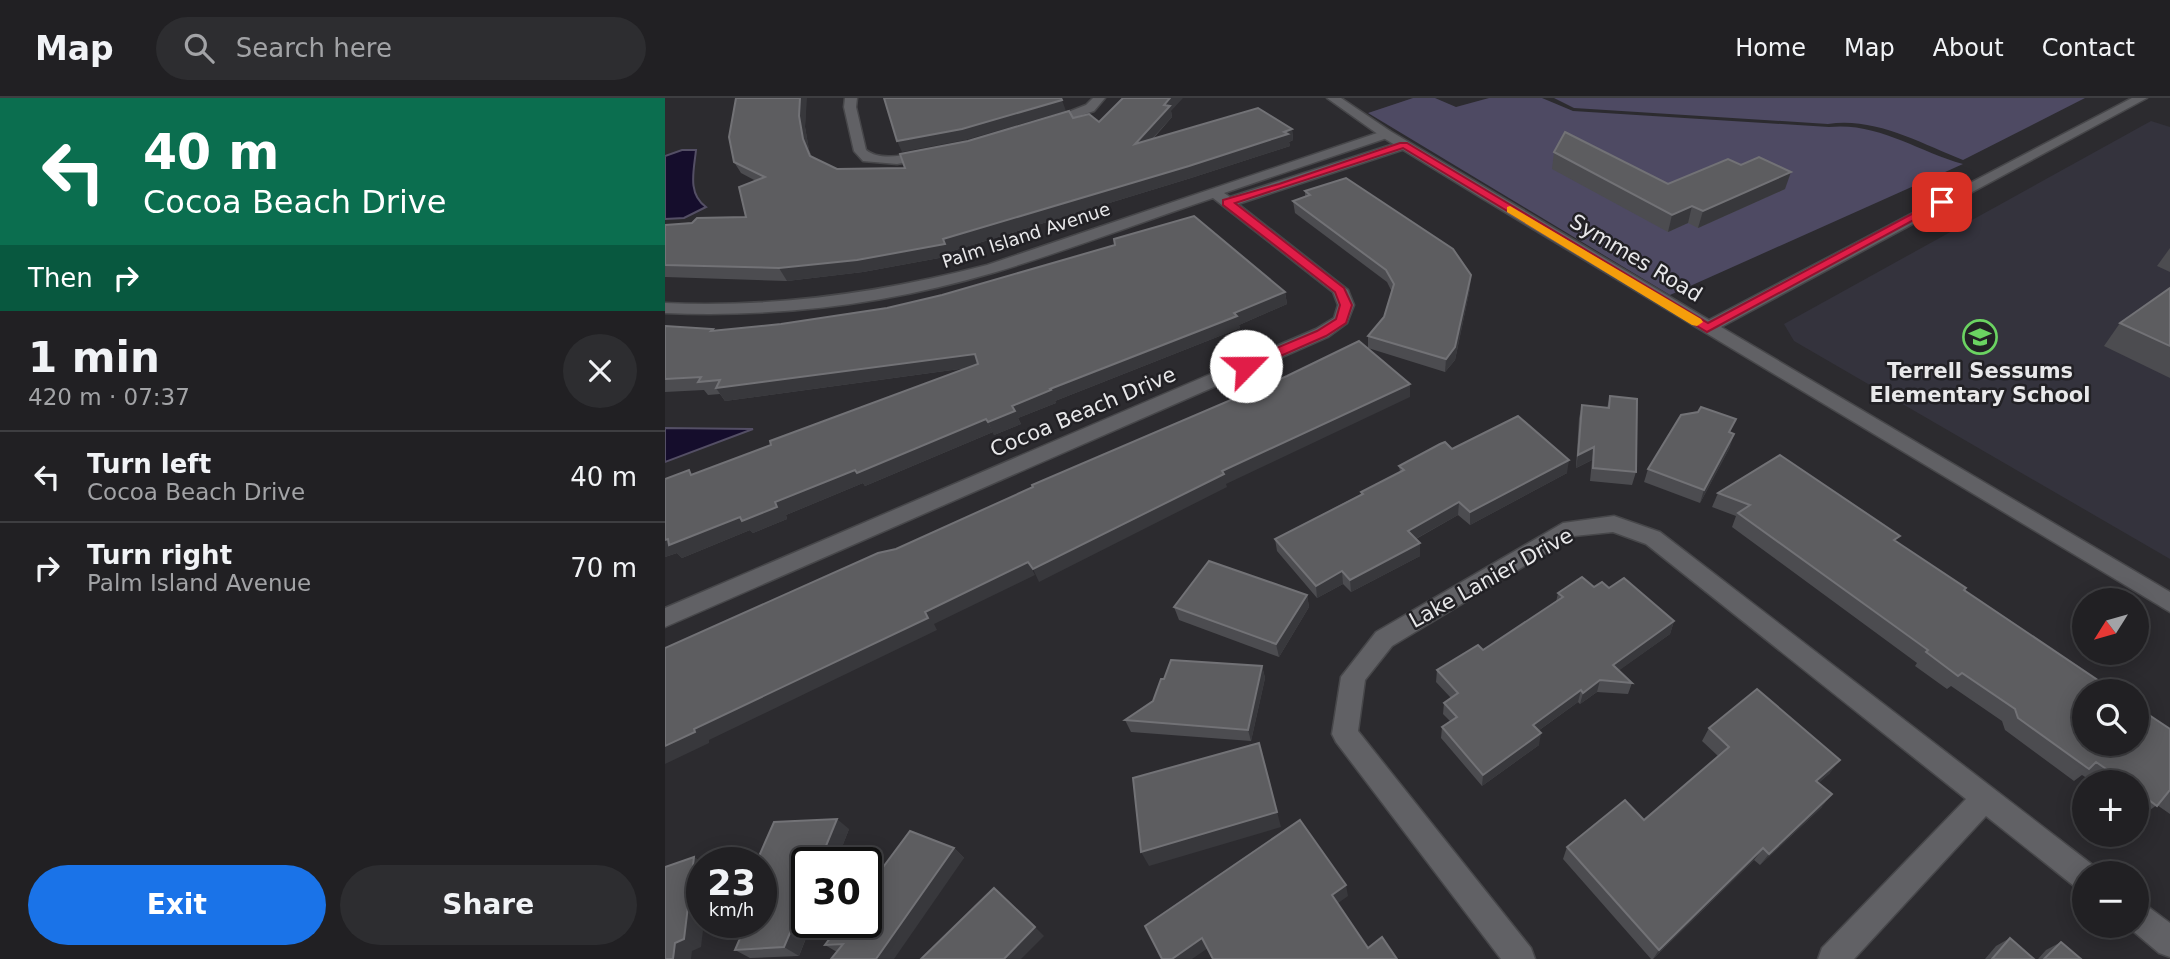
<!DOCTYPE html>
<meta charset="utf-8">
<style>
:root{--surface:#212023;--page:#2d2d30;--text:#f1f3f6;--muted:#a2a3a6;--line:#3e3e41;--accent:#1a73e8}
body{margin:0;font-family:"DejaVu Sans",sans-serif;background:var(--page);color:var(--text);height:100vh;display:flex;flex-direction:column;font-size:26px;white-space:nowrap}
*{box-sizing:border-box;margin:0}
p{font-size:23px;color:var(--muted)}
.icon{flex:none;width:38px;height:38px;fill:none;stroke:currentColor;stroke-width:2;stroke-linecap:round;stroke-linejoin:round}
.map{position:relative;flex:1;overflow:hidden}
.details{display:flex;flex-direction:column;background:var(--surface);width:665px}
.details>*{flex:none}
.guide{background:#0b6e4f;color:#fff;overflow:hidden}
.needle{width:46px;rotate:233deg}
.controls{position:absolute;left:1407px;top:490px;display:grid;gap:14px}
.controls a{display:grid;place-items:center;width:77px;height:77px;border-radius:50%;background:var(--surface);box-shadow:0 4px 18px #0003,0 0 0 2px var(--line);font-size:35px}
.speed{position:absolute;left:21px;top:749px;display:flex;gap:14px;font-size:35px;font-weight:700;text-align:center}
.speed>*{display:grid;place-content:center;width:91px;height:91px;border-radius:50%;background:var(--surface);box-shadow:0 4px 18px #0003,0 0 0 2px var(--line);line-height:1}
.speed small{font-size:18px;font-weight:400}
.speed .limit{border:4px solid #111;border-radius:10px;background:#fff;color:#111}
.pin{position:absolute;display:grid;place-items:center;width:60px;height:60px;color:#fff;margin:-30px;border-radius:14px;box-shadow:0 4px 10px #0006}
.me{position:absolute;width:77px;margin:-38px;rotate:67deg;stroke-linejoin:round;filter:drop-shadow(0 0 5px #0008)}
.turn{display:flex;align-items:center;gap:24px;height:147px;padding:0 28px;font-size:32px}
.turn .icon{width:91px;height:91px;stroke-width:2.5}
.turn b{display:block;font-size:49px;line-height:60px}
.then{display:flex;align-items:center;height:66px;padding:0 28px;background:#0003;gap:14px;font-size:26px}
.round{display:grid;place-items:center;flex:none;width:74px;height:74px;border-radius:37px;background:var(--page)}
.summary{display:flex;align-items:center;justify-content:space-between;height:119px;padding:0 28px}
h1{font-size:42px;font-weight:700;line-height:52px}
.cta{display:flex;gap:14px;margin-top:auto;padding:14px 28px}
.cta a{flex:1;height:80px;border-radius:42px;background:var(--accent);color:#fff;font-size:28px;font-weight:700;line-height:80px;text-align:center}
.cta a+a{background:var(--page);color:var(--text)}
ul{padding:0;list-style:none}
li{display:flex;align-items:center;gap:21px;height:91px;padding:0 28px;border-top:2px solid var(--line)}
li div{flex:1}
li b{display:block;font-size:26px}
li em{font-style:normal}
header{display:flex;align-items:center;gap:42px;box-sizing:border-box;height:98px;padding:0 35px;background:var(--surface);border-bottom:2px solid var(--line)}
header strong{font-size:33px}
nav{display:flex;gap:38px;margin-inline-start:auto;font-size:24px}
.search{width:490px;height:63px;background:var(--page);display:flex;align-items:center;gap:18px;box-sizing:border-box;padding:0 24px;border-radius:38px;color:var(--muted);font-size:26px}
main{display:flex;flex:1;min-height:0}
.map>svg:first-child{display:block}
.built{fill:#34333d}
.green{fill:#4e4a63}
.water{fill:#150d2c;stroke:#544f65;stroke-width:2}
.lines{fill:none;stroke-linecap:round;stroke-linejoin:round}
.street-casing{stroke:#47474a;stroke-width:3}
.secondary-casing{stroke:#47474a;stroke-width:3}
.street{fill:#616165;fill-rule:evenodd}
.secondary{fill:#616165;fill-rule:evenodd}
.wall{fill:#4c4c50}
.shaded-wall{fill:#38383c}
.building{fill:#5d5d60;stroke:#727276;stroke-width:2}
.route{fill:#e11d48;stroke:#92132f;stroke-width:2}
.slow{fill:#f59e0b}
.labels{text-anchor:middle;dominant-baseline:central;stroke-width:5;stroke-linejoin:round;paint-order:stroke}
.far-street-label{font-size:18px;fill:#e8e8ea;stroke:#222125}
.street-label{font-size:21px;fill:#e8e8ea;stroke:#222125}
.poi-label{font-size:21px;font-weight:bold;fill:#e8e8ea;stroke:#222125}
</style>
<header>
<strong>Map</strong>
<div class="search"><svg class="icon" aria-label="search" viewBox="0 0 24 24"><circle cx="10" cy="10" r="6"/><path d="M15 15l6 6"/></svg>Search here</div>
<nav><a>Home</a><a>Map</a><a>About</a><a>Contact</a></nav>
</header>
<main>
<section class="details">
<div class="guide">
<div class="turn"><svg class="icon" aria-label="left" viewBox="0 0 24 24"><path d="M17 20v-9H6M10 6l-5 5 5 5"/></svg><div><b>40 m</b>Cocoa Beach Drive</div></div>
<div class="then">Then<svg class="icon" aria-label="right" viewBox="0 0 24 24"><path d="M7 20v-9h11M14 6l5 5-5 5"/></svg></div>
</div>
<div class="summary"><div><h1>1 min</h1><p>420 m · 07:37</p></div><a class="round"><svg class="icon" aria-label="close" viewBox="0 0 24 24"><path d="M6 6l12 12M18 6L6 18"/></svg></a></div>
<ul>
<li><svg class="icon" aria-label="left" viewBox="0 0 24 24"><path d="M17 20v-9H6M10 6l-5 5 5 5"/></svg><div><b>Turn left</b><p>Cocoa Beach Drive</p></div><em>40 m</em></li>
<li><svg class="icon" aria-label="right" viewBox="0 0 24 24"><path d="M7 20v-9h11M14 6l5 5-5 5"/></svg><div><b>Turn right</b><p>Palm Island Avenue</p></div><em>70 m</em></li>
</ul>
<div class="cta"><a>Exit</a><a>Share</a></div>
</section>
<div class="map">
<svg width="1505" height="861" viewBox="0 0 1505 861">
<rect width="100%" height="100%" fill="#2c2b2f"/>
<polygon class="built" points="1486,23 1505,29 1505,461 1129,243 1119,226"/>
<g class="green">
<path d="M 748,0 L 770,0 L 791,9 L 824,0 L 877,0 L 908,13 L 1164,29 C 1213,24 1252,53 1298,66 L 1005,197 L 703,15 Z"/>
<path d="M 889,0 L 1420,0 L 1298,62 C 1255,45 1210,19 1163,26 L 909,10 Z"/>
</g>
<g class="water">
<path d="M 17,52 L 31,52 C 29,72 22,96 41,109 L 19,120 L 0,121 L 0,58 Z"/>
<polygon points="0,330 88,331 0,364"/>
</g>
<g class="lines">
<g class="street-casing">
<g id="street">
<path d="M 180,0 L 192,0 L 191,9 L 201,52 C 217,65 247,55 265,52 L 271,56 L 270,59 L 232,66 L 198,63 L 189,53 L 179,9 Z"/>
<polygon points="428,0 440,0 429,13 381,29 375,25 421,7"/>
<path d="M 721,32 L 725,33 L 725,39 L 559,95 L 565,99 L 735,44 L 743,44 L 743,50 L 573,106 L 683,192 L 689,207 L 682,225 L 663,239 L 0,529 L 0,510 L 651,231 L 669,220 L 673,207 L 668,194 L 548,100 C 476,124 404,152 331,174 C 223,206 113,220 0,215 L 0,205 C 110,210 215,195 322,167 Z"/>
<polygon points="949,418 995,434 1429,768 1432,775 1419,775 1419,792 1409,788 1321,718 1189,861 1153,861 1157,850 1301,701 981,446 948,434 909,438 727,548 700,582 693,633 866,850 870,861 836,861 671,644 667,636 676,579 711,534 898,425"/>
<polygon points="1472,803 1482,808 1505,825 1505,859 1494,855 1462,828 1472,828"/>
</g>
</g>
<g class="secondary-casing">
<polygon id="secondary" points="662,0 676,0 725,33 1044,222 1467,0 1482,0 1056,229 1505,494 1505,514 815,99 717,39"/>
</g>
<use href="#street" class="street"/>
<use href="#secondary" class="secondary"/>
</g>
<g class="wall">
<polygon points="141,3 140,29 144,52 147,59 172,71 240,70 303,43 408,20 434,24 506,13 507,19 488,41 627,31 628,42 624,44 625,48 526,80 284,154 285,158 198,174 122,183 0,179 0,127 81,119 91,83 76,75 69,64"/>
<polygon points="889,54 1003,86 1120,91 1033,130 1023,125 1003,134 887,71"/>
<polygon points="640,93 805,190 790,262 780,274 703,250 703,238 719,219 727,194 722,184 630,115 628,103 640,99"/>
<polygon points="1505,150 1505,174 1492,168"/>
<polygon points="1505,190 1505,280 1439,248 1455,225"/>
<polygon points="620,194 622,206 574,227 575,230 390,303 391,305 353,320 356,326 329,337 328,334 200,388 198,385 121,417 122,421 88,435 85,432 17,460 12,455 0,459 0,381 28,377 302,270 60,303 55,296 43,297 39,292 0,294 0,228 49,232"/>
<polygon points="945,298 971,374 967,387 925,383 927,362 911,370 914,320 917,307 942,310"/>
<polygon points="1066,335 1065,349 1035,405 979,384 983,371"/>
<polygon points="787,351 902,375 805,427 793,417 751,441 755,458 686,494 678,486 652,500 612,453 610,441 696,396 696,394 735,374 734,368"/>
<polygon points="1053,395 1231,444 1299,493 1505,631 1505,716 1492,707 1475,719 1472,717 1472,684 1428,684 1417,677 1409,683 1340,632 1337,623 1286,588 1282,591 1250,568 1252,565 1067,429 1071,418 1047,409"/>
<polygon points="929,489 944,490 1009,523 1005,536 954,572 967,585 963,596 932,594 915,606 913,604 873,633 874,647 817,688 776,640 777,629 785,623 778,616 779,605 786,600 771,584 772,572 818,552 891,504 893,495"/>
<polygon points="642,497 644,509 614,559 514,522 509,509"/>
<polygon points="597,568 600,580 586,643 466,634 460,622 488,603"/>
<polygon points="1044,630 1165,675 1153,685 1157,709 1095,767 1089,762 988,861 986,861 898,761 902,749 979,722 1053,658 1037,643"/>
<polygon points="184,731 134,858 85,860 70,852 78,833"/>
<polygon points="289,750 299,760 172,854 160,847"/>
<polygon points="1345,840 1369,861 1320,861 1331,848"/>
<polygon points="1396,844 1416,861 1373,861 1381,852"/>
</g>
<g class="shaded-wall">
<polygon points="135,0 142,0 140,29 144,52 151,70 138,41 134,18"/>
<polygon points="505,0 518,0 506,13 507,19 472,57 470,46"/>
<polygon points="397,2 401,13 301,42 237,54 232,43"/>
<polygon points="627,31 628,42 624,44 625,48 526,80 284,154 285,158 198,174 122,183 114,170 278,141"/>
<polygon points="1126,74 1120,91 1033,130 1038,113"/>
<polygon points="1027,108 1023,125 1003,134 1007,117"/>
<polygon points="806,177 805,190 790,262 780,274 781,261"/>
<polygon points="620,194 622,206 574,227 575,230 390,303 391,305 353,320 356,326 329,337 323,324 347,308 385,291"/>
<polygon points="310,256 316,268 60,303 51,290"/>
<polygon points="745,286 745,299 561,386 562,389 374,484 368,471 557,373"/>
<polygon points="321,321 328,334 200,388 198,385 121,417 122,421 88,435 85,432 17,460 12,455 0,459 0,442 110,404"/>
<polygon points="1069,336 1065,349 1035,405 1039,392"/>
<polygon points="929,349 927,362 911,370 913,357"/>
<polygon points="904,362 902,375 805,427 805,414"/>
<polygon points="794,404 793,417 743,445 743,433"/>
<polygon points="755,445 755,458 686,494 685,482"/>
<polygon points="363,464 370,477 269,526 272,532 44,642 44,645 0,666 0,648 29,631 260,514"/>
<polygon points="677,473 678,486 652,500 651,488"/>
<polygon points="642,497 644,509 614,559 611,546"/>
<polygon points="1009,523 1005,536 945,579 948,567"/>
<polygon points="597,568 600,580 586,643 583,632"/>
<polygon points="935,582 932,594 915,606 918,595"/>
<polygon points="916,592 913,604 866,638 868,627"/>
<polygon points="876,635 874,647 817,688 818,677"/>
<polygon points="594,645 616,729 484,768 476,754"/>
<polygon points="1175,662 1165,675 1142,696 1151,683"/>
<polygon points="1167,696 1157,709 1095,767 1104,756"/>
<polygon points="172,721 184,731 171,765 154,765"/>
<polygon points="289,750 299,760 229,861 211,861"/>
<polygon points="1098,750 1089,762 988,861 994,852"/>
<polygon points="29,759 39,765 37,765 37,824 39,824 36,849 27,853 26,861 8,861 10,845"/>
<polygon points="681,787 683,798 669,808 667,797"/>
<polygon points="142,795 142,824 147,824 134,858 119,849"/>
<polygon points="67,824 96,824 79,834 64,825"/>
<polygon points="370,829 379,838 356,861 339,861"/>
<polygon points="537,840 543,850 527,861 507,861"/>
</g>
<g class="building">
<polygon points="71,0 135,0 134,18 138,41 145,58 172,71 240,70 235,56 303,43 404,13 408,20 424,16 434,24 458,0 505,0 499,7 505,8 470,46 593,10 627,31 619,34 623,36 524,68 278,141 280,146 192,162 114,170 0,167 0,127 27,125 32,120 81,119 74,89 100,79 69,64 64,39"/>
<polygon points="219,0 396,0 397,2 297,31 232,43"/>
<polygon points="900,34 1003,86 1063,61 1076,67 1094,59 1126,74 1038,113 1027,108 1007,117 889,54"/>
<polygon points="681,80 788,151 806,177 790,249 781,261 703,238 719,219 729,186 721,172 628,103 645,97 640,93"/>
<polygon points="529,118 620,194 569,215 572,218 385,291 386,292 347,308 350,313 323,324 321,321 192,375 190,372 110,404 112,409 77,423 75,419 4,447 3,441 0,442 0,381 24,372 26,377 106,347 105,343 313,266 310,256 51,290 55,282 33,284 36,279 0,281 0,228 48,231 46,233 116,226 222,210 277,197 450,147 449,141"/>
<polygon points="1505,190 1505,248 1455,225"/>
<polygon points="694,243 745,286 557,373 559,376 368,471 363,464 260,514 263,520 29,631 30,634 0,648 0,550 213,455 231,451 368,389 367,387 622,278"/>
<polygon points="945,298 972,301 971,374 928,370 929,349 913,357 917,307 944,310"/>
<polygon points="1036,309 1071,321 1064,334 1069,336 1039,392 983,371 1016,317 1033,314"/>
<polygon points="853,318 904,362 805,414 794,404 743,433 755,445 685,482 677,473 651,488 610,441 698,396 696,394 739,372 734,368 775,346 780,344 787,351"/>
<polygon points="1115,357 1235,438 1229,442 1301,490 1299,492 1449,593 1419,593 1419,646 1472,646 1472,609 1505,631 1505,692 1492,708 1472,693 1472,684 1460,684 1431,664 1424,671 1353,620 1350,611 1297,575 1293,578 1261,554 1263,552 1073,415 1085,407 1053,395"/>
<polygon points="544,463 642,497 611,546 509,509"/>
<polygon points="917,479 929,489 937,484 944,490 959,480 1009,523 948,567 967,585 935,582 918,595 916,592 868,627 876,635 818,677 777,629 792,619 779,605 793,595 772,572 813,547 818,552 898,499 893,495"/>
<polygon points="506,562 597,568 583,632 460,622 488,603 496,581 499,581"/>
<polygon points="1092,591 1175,662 1151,683 1167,696 1104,756 1098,750 994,852 902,749 960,702 979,722 1064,649 1044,630"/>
<polygon points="594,645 612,714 476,754 468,680"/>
<polygon points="172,721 154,765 142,765 142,795 119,849 70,852 82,824 96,824 96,765 91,765 109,724"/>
<polygon points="635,722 681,787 667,797 703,850 717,839 732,861 548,861 537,840 507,861 497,861 480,828"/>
<polygon points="245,733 289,750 211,861 166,861 178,846 160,847 177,824 201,824 201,792"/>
<polygon points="29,759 19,841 10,845 8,861 0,861 0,769"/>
<polygon points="329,790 370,829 339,861 256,861"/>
<polygon points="1345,840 1369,861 1327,861"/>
<polygon points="1396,844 1416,861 1379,861"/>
</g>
<polygon class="route" points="735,45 742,45 1043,225 1273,102 1282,104 1042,234 738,50 570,105 679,190 687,207 681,225 661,238 586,271 576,271 576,265 652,233 671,221 675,207 670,194 558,107 558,102 614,86"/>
<polygon class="slow" points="845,108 1036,221 1038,224 1032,228 1027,227 842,114 842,109"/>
<defs>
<g id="school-ring" transform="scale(1.75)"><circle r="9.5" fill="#222125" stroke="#6bd362" stroke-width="1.5"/><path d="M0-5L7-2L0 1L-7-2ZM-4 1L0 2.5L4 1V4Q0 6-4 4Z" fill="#6bd362"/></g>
</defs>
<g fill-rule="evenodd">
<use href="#school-ring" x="1315" y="239"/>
</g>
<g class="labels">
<g class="far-street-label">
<text transform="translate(361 137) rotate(-18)">Palm Island Avenue</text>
</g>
<g class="street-label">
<text transform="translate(971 160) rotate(31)">Symmes Road</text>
<text transform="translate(418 314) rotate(-23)">Cocoa Beach Drive</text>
<text transform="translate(826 480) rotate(-29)">Lake Lanier Drive</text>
</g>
<g class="poi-label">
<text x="1315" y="273">Terrell Sessums<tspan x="1315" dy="24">Elementary School</tspan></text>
</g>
</g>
</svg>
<div class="controls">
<a><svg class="needle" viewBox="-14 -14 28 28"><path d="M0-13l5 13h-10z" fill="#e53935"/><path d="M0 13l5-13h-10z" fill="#a2a3a6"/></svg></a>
<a><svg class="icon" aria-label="search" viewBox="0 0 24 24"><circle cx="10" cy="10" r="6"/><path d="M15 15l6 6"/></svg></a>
<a>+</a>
<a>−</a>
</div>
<div class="speed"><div>23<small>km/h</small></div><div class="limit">30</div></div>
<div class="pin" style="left:1277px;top:104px;background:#d93025"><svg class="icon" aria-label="arrive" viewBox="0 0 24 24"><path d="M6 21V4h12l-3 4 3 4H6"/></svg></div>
<svg class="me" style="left:581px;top:268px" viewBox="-20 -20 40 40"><circle r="19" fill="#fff"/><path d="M0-13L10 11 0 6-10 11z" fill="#e11d48"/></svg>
</div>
</main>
